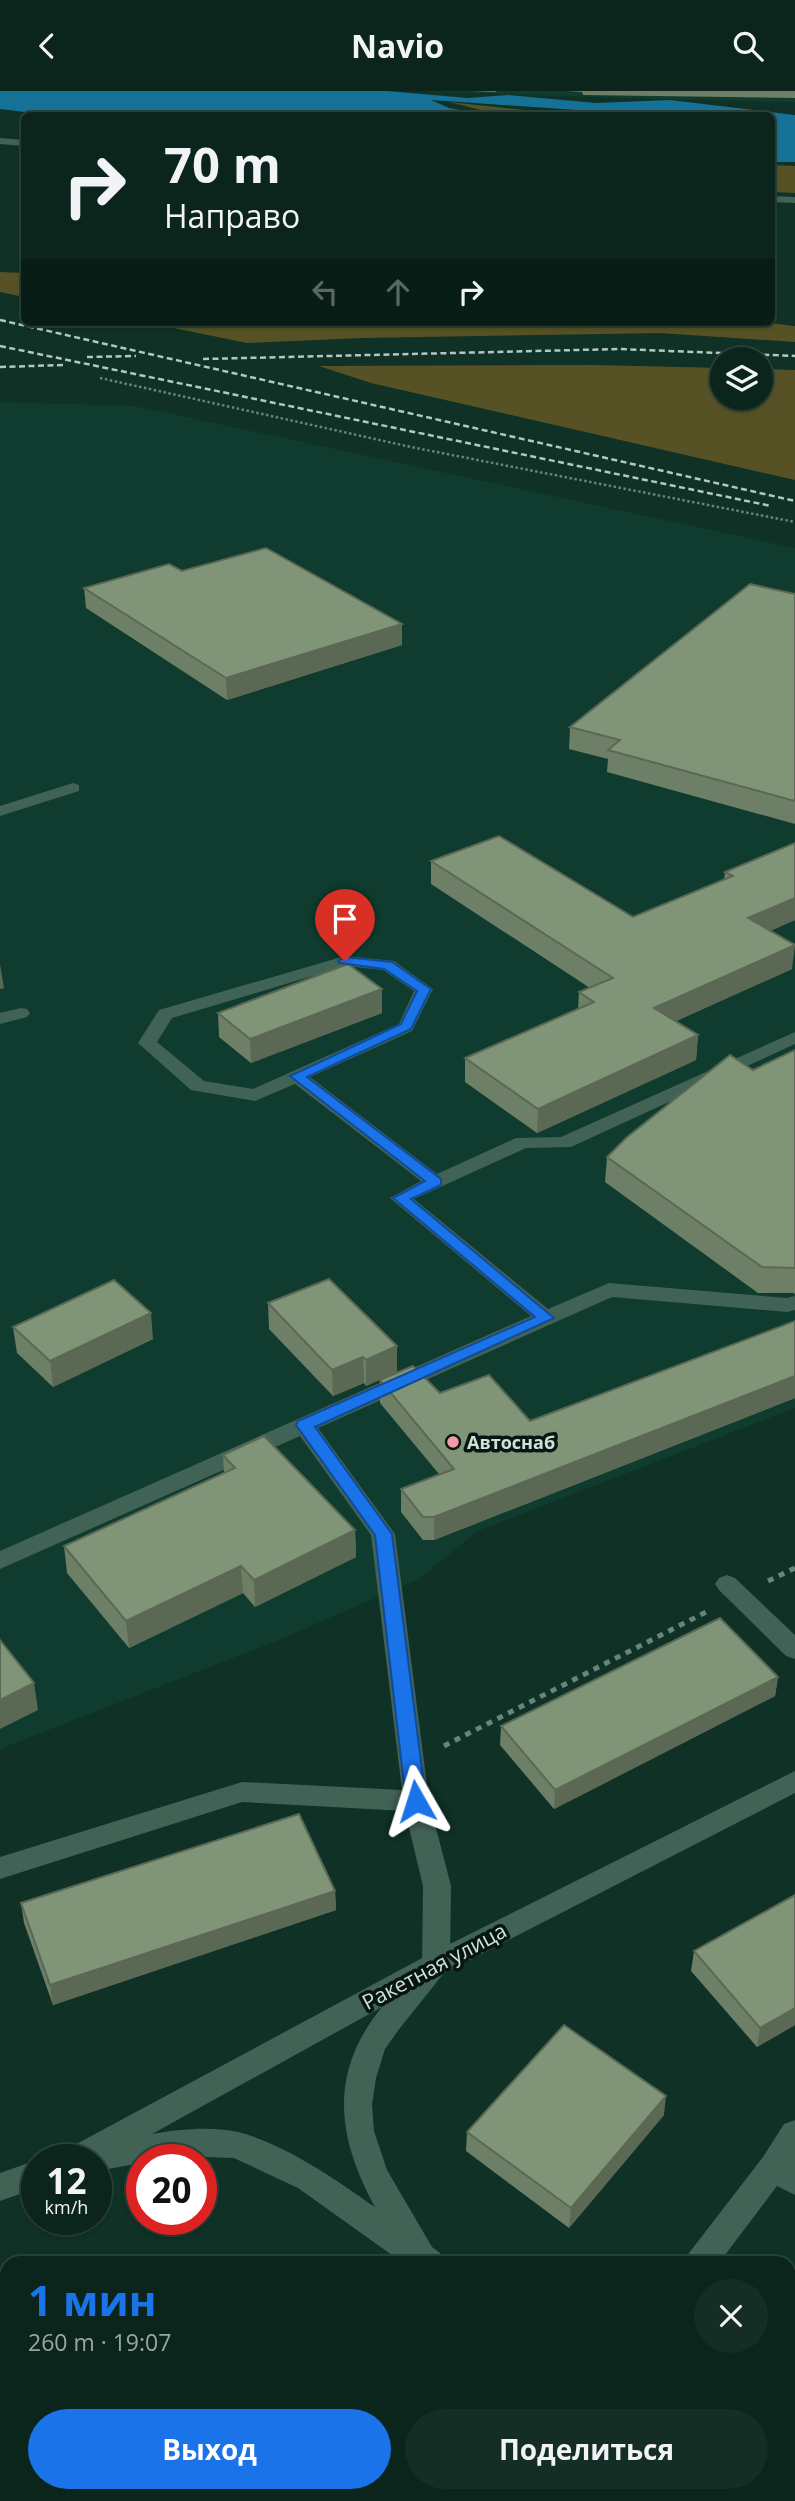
<!DOCTYPE html>
<html lang="ru">
<meta charset="utf-8">
<style>
:root{--surface:#0b251c;--page:#142d25;--text:#f1f3f6;--muted:#9aa5a3;--line:#2b423b;--accent:#1a73e8}
body{margin:0;font-family:"Open Sans",sans-serif;background:var(--page);color:var(--text);height:100vh;display:flex;flex-direction:column;font-size:26px;white-space:nowrap}
*{box-sizing:border-box;margin:0}
p{font-size:23px;color:var(--muted)}
.icon{flex:none;width:38px;height:38px;fill:none;stroke:currentColor;stroke-width:2;stroke-linecap:round;stroke-linejoin:round}
.map{position:relative;flex:1;overflow:hidden}
.details{position:absolute;left:0px;top:2165px;width:796px;height:247px;display:flex;flex-direction:column;background:var(--surface);border-radius:21px 21px 0 0;box-shadow:0 2px 5px #0004,0 0 0 2px var(--line)}
.details>*{flex:none}
.top-card{position:absolute;left:21px;top:21px;width:754px;height:214px;border-radius:10px;box-shadow:0 2px 5px #0004,0 0 0 2px var(--line);background:#0b251c;color:var(--text);overflow:hidden}
.fabs{position:absolute;left:710px;top:256px;display:grid;gap:14px}
.fabs a{display:grid;place-items:center;width:63px;height:63px;border-radius:50%;background:var(--surface);box-shadow:0 2px 5px #0004,0 0 0 2px var(--line);font-size:35px}
.speed{position:absolute;left:21px;top:2053px;display:flex;gap:14px;font-size:35px;font-weight:700;text-align:center}
.speed>*{display:grid;place-content:center;width:91px;height:91px;border-radius:50%;background:var(--surface);box-shadow:0 2px 5px #0004,0 0 0 2px var(--line);line-height:1}
.speed small{font-size:18px;font-weight:400}
.speed .limit{border:10px solid #d22;background:#fff;color:#111}
.pin{position:absolute;display:grid;place-items:center;width:60px;height:60px;color:#fff;margin:-72px -30px;border-radius:50% 50% 50% 0;rotate:-45deg;box-shadow:0 0 7px #0007}
.pin .icon{rotate:45deg}
.me{position:absolute;width:77px;margin:-38px;rotate:354deg;stroke-linejoin:round;filter:drop-shadow(0 0 5px #0008)}
.turn{display:flex;align-items:center;gap:24px;height:147px;padding:0 28px;font-size:32px}
.turn .icon{width:91px;height:91px;stroke-width:2.5}
.turn b{display:block;font-size:49px;line-height:60px}
.lanes{display:flex;align-items:center;height:66px;padding:0 28px;background:#0003;justify-content:center;gap:35px;direction:ltr}
.lanes .off{opacity:.35}
.round{display:grid;place-items:center;flex:none;width:74px;height:74px;border-radius:37px;background:var(--page)}
.head{display:flex;align-items:center;justify-content:space-between;height:119px;padding:0 28px}
h1{font-size:42px;font-weight:700;line-height:52px;color:var(--accent)}
.action{display:flex;gap:14px;margin-top:auto;padding:14px 28px}
.action a{flex:1;height:80px;border-radius:42px;background:var(--accent);color:#fff;font-size:28px;font-weight:700;line-height:80px;text-align:center}
.action a+a{background:var(--page);color:var(--text)}
header{display:flex;justify-content:space-between;align-items:center;height:91px;padding:0 28px;background:var(--surface);font-size:32px;font-weight:700}
.map>svg:first-child{display:block}
.built{fill:#0f3c2e}
.green{fill:#565225}
.water{fill:#157196}
.lines{fill:none;stroke-linecap:round;stroke-linejoin:round}
.path-far2{stroke:#69847b;stroke-width:2.5;stroke-dasharray:2.5 2.5;stroke-linecap:butt}
.path-far1{stroke:#69847b;stroke-width:5;stroke-dasharray:6 6;stroke-linecap:butt}
.path{stroke:#69847b;stroke-width:6;stroke-dasharray:8 8;stroke-linecap:butt}
.lane{fill:#416356;fill-rule:evenodd}
.street{fill:#416356;fill-rule:evenodd}
.rail{stroke:#b3c8c0;stroke-width:2.5;stroke-dasharray:6 3.5;stroke-linecap:butt}
.wall{fill:#6e7f67}
.shaded-wall{fill:#5a6854}
.building{fill:#809478;stroke:#5a6854;stroke-width:2}
.route{fill:#1a73e8;stroke:#114b97;stroke-width:2}
.poi-dot{fill:#f39aa8;stroke:#081611;stroke-width:2.5}
.labels{text-anchor:middle;dominant-baseline:central;stroke-width:7;stroke-linejoin:round;paint-order:stroke}
.poi-label{font-size:18px;font-weight:bold;fill:#cfe2da;stroke:#081611;text-anchor:start}
.near-street-label{font-size:21px;fill:#cfe2da;stroke:#081611}
</style>
<header><svg class="icon" aria-label="back" viewBox="0 0 24 24"><path d="M15 5l-7 7 7 7"/></svg>Navio<svg class="icon" aria-label="search" viewBox="0 0 24 24"><circle cx="10" cy="10" r="6"/><path d="M15 15l6 6"/></svg></header>
<div class="map">
<svg width="795" height="2410" viewBox="0 0 795 2410">
<rect width="100%" height="100%" fill="#0f3126"/>
<g class="built">
<polygon points="415,0 795,0 795,11 652,8"/>
<polygon points="0,311 135,315 795,457 795,1317 478,1440 419,1488 279,1549 0,1658"/>
</g>
<g class="green">
<polygon points="449,11 554,22 551,24 500,24"/>
<polygon points="772,74 795,75 795,102 772,101"/>
<polygon points="0,181 24,182 24,206 0,201"/>
<polygon points="144,231 760,231 795,235 795,251 660,242 362,247 247,252"/>
<polygon points="594,274 723,277 723,306 761,306 761,278 795,279 795,389 371,292 319,275"/>
</g>
<polygon class="water" points="0,0 387,0 468,7 508,4 596,12 670,9 795,24 795,71 772,71 772,24 572,24 577,19 431,9 449,17 488,24 49,24 0,18"/>
<g class="lines">
<polyline class="path-far2" points="100,287 411,356 795,431"/>
<g class="path-far1">
<polyline points="768,1490 795,1477"/>
<polyline points="444,1655 710,1519"/>
</g>
<polyline class="path" points="575,2404 582,2410"/>
<g class="lane">
<polygon points="0,47 24,49 24,55 0,53"/>
<polygon points="772,105 795,106 795,112 772,111"/>
<polygon points="73,692 79,694 79,700 0,725 0,715"/>
<path d="M 345,865 L 394,870 L 433,898 L 412,940 L 310,986 L 437,1083 L 516,1047 L 561,1046 L 795,941 L 795,953 L 571,1056 L 526,1057 L 414,1108 L 548,1218 L 609,1192 L 787,1207 L 795,1205 L 795,1219 L 787,1221 L 612,1206 L 318,1337 L 395,1443 L 429,1710 L 451,1795 L 450,1873 L 446,1881 L 436,1885 L 426,1881 L 422,1873 L 423,1795 L 405,1720 L 242,1711 L 0,1788 L 0,1766 L 242,1691 L 402,1699 L 371,1444 L 300,1345 L 0,1478 L 0,1460 L 531,1225 L 390,1107 L 421,1090 L 295,993 L 255,1010 L 191,999 L 138,952 L 159,919 ZM 346,875 L 383,879 L 414,900 L 399,933 L 253,998 L 204,990 L 157,951 L 172,927 Z"/>
<polygon points="21,917 27,918 30,922 27,926 0,933 0,922"/>
<polygon points="727,1484 735,1487 795,1544 795,1568 786,1565 719,1499 715,1493 719,1487"/>
<polygon points="795,2029 795,2104 777,2095 719,2172 685,2172 689,2162 763,2066 784,2033"/>
<polygon points="379,2404 415,2404 412,2410 377,2410"/>
</g>
<g class="street">
<path d="M 795,1680 L 795,1702 L 444,1882 L 400,1937 L 385,1958 L 376,1987 L 372,2014 L 374,2040 L 387,2079 L 432,2156 L 440,2162 L 444,2172 L 403,2172 L 298,2097 L 234,2067 L 177,2065 L 142,2068 L 142,2072 L 96,2080 L 96,2068 L 63,2068 L 67,2058 L 426,1865 ZM 382,1916 C 328,1982 337,2046 375,2116 C 335,2088 285,2053 238,2041 C 211,2035 178,2038 152,2043 Z"/>
<polygon points="37,2069 37,2097 0,2110 0,2082"/>
<polygon points="710,2404 749,2404 751,2410 713,2410"/>
</g>
<g class="rail">
<polyline points="0,229 795,410"/>
<polyline points="0,255 771,415"/>
<polyline points="87,266 136,265"/>
<polyline points="203,268 619,258 795,265"/>
<polyline points="0,276 63,274"/>
</g>
</g>
<g class="wall">
<polygon points="472,0 497,0 495,1"/>
<polygon points="567,0 795,0 795,7 583,4 582,1"/>
<polygon points="182,480 402,533 402,554 227,609 86,517 84,497"/>
<polygon points="795,503 795,733 607,681 608,668 569,658 570,636"/>
<polygon points="795,752 795,829 770,840 792,878 676,930 698,944 696,969 537,1042 465,991 465,967 578,918 579,901 590,897 431,793 431,770 633,826 724,789 725,781"/>
<polygon points="382,898 382,922 251,972 219,946 218,922"/>
<polygon points="795,959 795,1204 794,1202 758,1202 605,1091 607,1066 753,979"/>
<polygon points="268,1212 397,1281 366,1295 364,1292 333,1305 269,1238"/>
<polygon points="795,1230 795,1307 434,1449 423,1449 401,1421 401,1398 439,1383 380,1312 380,1289 440,1302 530,1330"/>
<polygon points="13,1236 153,1248 53,1296 17,1262"/>
<polygon points="223,1364 355,1439 356,1466 255,1516 243,1502 129,1557 67,1482 64,1455 224,1382"/>
<polygon points="778,1586 775,1605 554,1718 500,1654 501,1635"/>
<polygon points="335,1800 336,1819 53,1914 24,1832 21,1812"/>
<polygon points="795,1804 795,1934 757,1956 691,1880 694,1860"/>
<polygon points="664,2024 569,2137 466,2060 467,2041"/>
<polygon points="795,2202 795,2263 789,2259 789,2210"/>
</g>
<g class="shaded-wall">
<polygon points="402,533 402,554 227,609 226,587"/>
<polygon points="795,807 795,829 746,850 748,827"/>
<polygon points="795,854 792,878 652,941 654,917"/>
<polygon points="0,873 4,897 0,898"/>
<polygon points="382,898 382,922 251,972 250,948"/>
<polygon points="698,944 696,969 537,1042 538,1018"/>
<polygon points="151,1222 153,1248 53,1296 50,1270"/>
<polygon points="397,1255 397,1281 366,1295 366,1269"/>
<polygon points="363,1266 364,1292 333,1305 332,1279"/>
<polygon points="795,1285 795,1307 434,1449 434,1426"/>
<polygon points="355,1439 356,1466 255,1516 254,1489"/>
<polygon points="241,1475 243,1502 129,1557 126,1530"/>
<polygon points="778,1586 775,1605 554,1718 555,1699"/>
<polygon points="34,1592 38,1619 0,1638 0,1609"/>
<polygon points="335,1800 336,1819 53,1914 50,1894"/>
<polygon points="795,1917 795,1934 757,1956 760,1937"/>
<polygon points="666,2005 664,2024 569,2137 571,2117"/>
<polygon points="188,2404 279,2404 265,2410 174,2410"/>
</g>
<g class="building">
<polygon points="266,457 402,533 226,587 84,497 169,473 182,480"/>
<polygon points="750,493 795,503 795,710 608,659 620,649 570,636"/>
<polygon points="499,745 633,826 733,785 725,781 795,752 795,807 748,827 795,854 654,917 698,944 538,1018 465,967 594,911 579,901 613,887 431,770"/>
<polygon points="348,873 382,898 250,948 218,922"/>
<polygon points="795,959 795,1177 762,1176 607,1066 626,1047 730,964 753,979"/>
<polygon points="329,1188 397,1255 366,1269 363,1266 332,1279 268,1212"/>
<polygon points="114,1189 151,1222 50,1270 13,1236"/>
<polygon points="795,1230 795,1285 434,1426 423,1426 401,1398 454,1378 380,1289 413,1275 440,1302 489,1284 530,1330"/>
<polygon points="264,1345 355,1439 254,1489 241,1475 126,1530 64,1455 235,1377 223,1364"/>
<polygon points="720,1527 778,1586 555,1699 501,1635"/>
<polygon points="0,1549 34,1592 0,1609"/>
<polygon points="299,1723 335,1800 50,1894 21,1812"/>
<polygon points="795,1804 795,1917 760,1937 694,1860"/>
<polygon points="564,1934 666,2005 571,2117 467,2041"/>
<polygon points="795,2202 795,2241 789,2237 789,2210"/>
<polygon points="7,2337 7,2404 188,2404 174,2410 0,2410 0,2340"/>
</g>
<polygon class="route" points="345,866 392,871 431,898 411,938 307,986 441,1088 441,1094 411,1108 554,1227 315,1336 392,1443 426,1710 423,1716 409,1716 406,1710 375,1444 296,1334 298,1330 535,1226 393,1107 425,1090 290,985 401,933 417,900 384,878 340,872 338,870"/>
<circle class="poi-dot" cx="453" cy="1351" r="7"/>
<g class="labels">
<g class="poi-label">
<text x="467" y="1351">Автоснаб</text>
</g>
<g class="near-street-label">
<text transform="translate(434 1875) rotate(-28)">Ракетная улица</text>
</g>
</g>
</svg>
<div class="fabs">
<a><svg class="icon" aria-label="layers" viewBox="0 0 24 24"><path d="M12 4l9 5-9 5-9-5zM3 14l9 5 9-5"/></svg></a>
</div>
<div class="speed"><div>12<small>km/h</small></div><div class="limit">20</div></div>
<div class="pin" style="left:345px;top:870px;background:#d93025"><svg class="icon" aria-label="arrive" viewBox="0 0 24 24"><path d="M6 21V4h12l-3 4 3 4H6"/></svg></div>
<svg class="me" style="left:416px;top:1710px" viewBox="-20 -20 40 40"><path d="M0-17L14 15 0 8-14 15z" fill="#1a73e8" stroke="#fff" stroke-width="4"/></svg>
<div class="top-card">
<div class="turn"><svg class="icon" aria-label="right" viewBox="0 0 24 24"><path d="M7 20v-9h11M14 6l5 5-5 5"/></svg><div><b>70 m</b>Направо</div></div>
<div class="lanes"><svg class="icon off" aria-label="left" viewBox="0 0 24 24"><path d="M17 20v-9H6M10 6l-5 5 5 5"/></svg><svg class="icon off" aria-label="ahead" viewBox="0 0 24 24"><path d="M12 20V5M6 11l6-6 6 6"/></svg><svg class="icon" aria-label="right" viewBox="0 0 24 24"><path d="M7 20v-9h11M14 6l5 5-5 5"/></svg></div>
</div>
<section class="details">
<div class="head"><div><h1>1 мин</h1><p>260 m · 19:07</p></div><a class="round"><svg class="icon" aria-label="close" viewBox="0 0 24 24"><path d="M6 6l12 12M18 6L6 18"/></svg></a></div>
<div class="action"><a>Выход</a><a>Поделиться</a></div>
</section>
</div>
